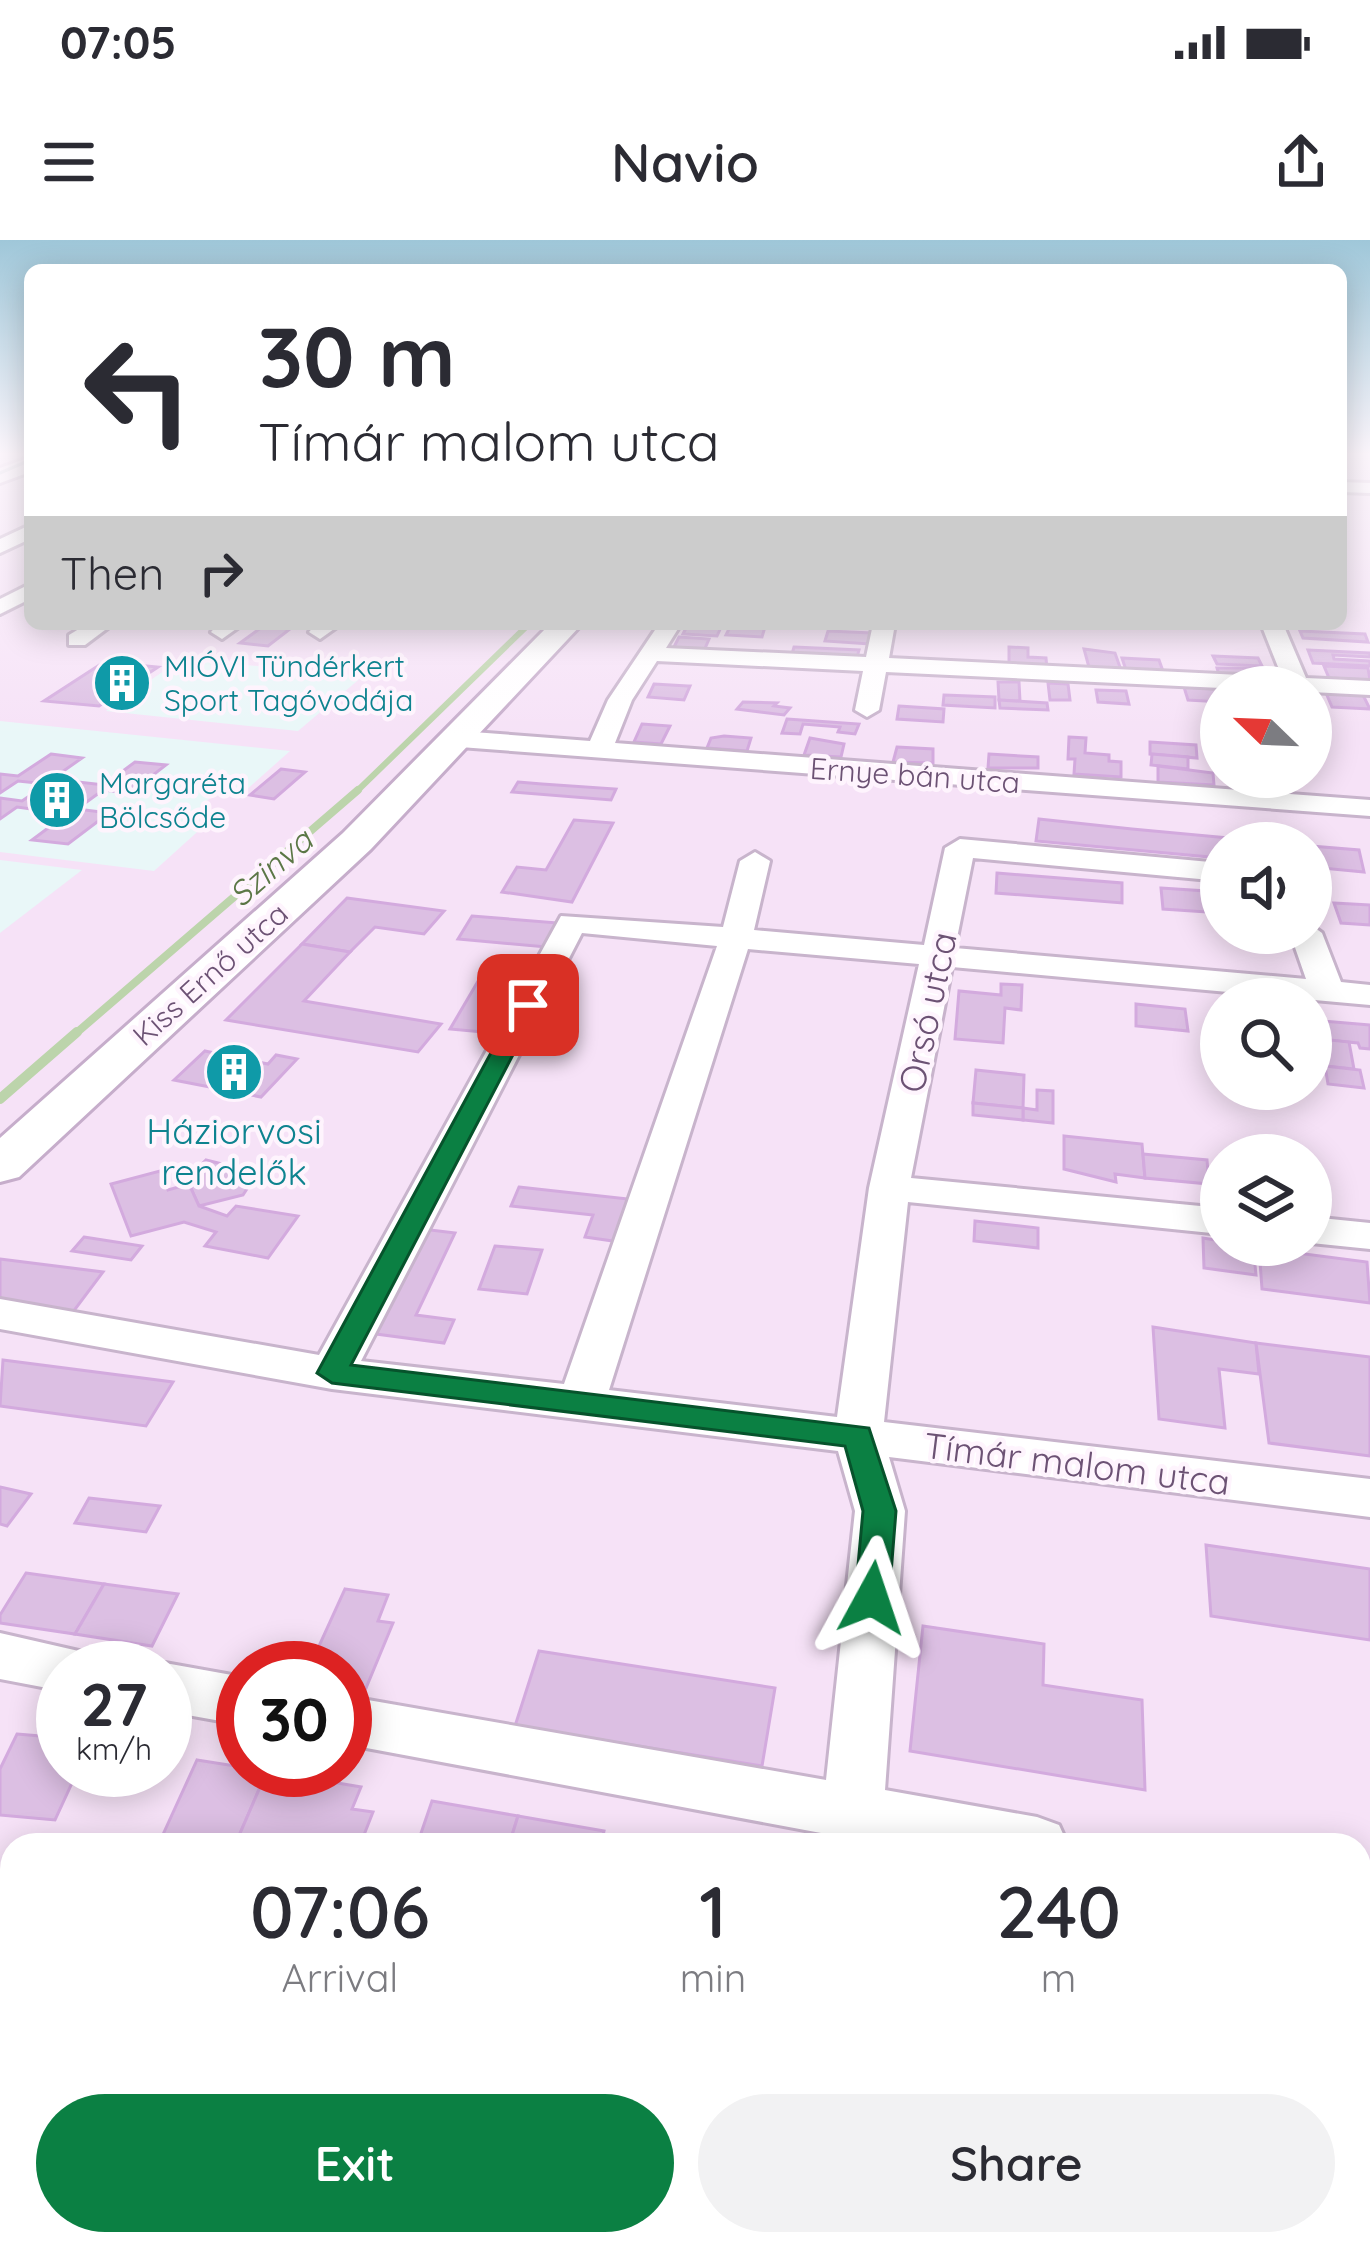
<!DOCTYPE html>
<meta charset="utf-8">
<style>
:root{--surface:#fff;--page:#f2f2f3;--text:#2b2b33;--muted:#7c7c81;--accent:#0b8043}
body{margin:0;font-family:Quicksand,sans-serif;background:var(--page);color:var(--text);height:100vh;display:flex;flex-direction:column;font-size:45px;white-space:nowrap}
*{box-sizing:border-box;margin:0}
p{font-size:39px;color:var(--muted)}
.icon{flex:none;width:66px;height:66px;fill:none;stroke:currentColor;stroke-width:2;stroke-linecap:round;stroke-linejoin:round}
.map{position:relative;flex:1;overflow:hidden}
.panel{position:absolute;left:0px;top:1593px;width:1371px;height:423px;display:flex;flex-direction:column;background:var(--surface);border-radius:36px 36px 0 0;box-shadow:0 6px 30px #0003}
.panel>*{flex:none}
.top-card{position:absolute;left:24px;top:24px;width:1323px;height:366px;border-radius:18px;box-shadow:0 6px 30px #0003;background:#fff;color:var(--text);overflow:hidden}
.needle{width:78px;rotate:293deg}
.buttons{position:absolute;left:1200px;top:426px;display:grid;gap:24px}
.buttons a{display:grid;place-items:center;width:132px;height:132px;border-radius:50%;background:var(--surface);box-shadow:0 6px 30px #0003;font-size:60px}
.speed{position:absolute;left:36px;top:1401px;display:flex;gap:24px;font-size:60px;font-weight:700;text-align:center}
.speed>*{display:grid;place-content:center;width:156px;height:156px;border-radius:50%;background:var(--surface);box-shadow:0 6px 30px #0003;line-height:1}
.speed small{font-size:30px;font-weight:400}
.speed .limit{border:18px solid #d22;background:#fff;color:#111}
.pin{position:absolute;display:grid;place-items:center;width:102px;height:102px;color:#fff;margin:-51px;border-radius:24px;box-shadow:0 6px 18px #0006}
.me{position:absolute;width:132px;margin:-66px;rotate:5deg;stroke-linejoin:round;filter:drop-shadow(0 0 9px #0008)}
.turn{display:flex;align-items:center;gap:42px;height:252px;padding:0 36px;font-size:54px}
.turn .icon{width:156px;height:156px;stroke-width:2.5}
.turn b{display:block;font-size:84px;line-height:102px}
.then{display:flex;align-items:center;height:114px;padding:0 36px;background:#0003;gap:24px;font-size:45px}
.eta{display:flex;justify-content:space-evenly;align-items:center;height:204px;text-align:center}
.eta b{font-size:72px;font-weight:600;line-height:84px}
.action{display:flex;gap:24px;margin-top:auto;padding:24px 36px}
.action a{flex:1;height:138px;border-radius:72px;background:var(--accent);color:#fff;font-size:48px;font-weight:600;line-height:138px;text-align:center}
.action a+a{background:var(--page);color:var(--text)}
.status{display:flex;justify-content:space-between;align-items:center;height:84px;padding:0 60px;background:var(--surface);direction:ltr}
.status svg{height:33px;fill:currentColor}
header{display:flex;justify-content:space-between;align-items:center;height:156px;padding:0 36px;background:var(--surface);font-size:54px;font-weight:600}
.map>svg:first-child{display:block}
.residential{fill:#f6e2f7;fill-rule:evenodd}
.education{fill:#e9f7f8}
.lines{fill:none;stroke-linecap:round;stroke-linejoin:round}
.stream-far2{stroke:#bcd4ab;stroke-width:6}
.stream-far1{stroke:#bcd4ab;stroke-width:8}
.stream{stroke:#bcd4ab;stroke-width:10}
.building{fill:#dcbfe3;stroke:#d3aade;stroke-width:3}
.street-casing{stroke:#c8b4cc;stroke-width:6}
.secondary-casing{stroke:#c6adcb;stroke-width:6}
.street{fill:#fff;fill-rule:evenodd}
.secondary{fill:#fff;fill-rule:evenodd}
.tram{stroke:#abc5c4;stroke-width:3}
.route{fill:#0b8043;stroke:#07532c;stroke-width:3}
.labels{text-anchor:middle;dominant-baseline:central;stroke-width:9;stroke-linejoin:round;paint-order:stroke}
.far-culture-label{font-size:30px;fill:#0d838f;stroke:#fef4fd;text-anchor:start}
.far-street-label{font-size:30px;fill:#6c5274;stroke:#fef4fd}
.far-water-label{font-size:33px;font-style:italic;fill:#5b7746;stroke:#fef4fd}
.street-label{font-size:36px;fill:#6c5274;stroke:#fef4fd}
.culture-label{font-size:36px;fill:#0d838f;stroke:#fef4fd}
</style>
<div class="status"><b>07:05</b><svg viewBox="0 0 49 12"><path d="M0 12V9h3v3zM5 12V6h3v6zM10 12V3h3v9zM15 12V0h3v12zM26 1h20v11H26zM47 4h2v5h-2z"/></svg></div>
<header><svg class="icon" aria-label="menu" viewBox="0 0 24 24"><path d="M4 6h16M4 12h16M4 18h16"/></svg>Navio<svg class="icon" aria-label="share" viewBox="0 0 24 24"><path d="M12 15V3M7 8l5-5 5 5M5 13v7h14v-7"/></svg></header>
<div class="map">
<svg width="1370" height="2014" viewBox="0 0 1370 2014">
<rect width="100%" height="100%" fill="#fbedfb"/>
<path class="residential" d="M 0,215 L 30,215 L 30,384 L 1341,384 L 1341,215 L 1370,215 L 1370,2014 L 0,2014 ZM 1221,447 L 1311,447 L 1311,537 L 1221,537 ZM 1221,603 L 1311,603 L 1311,693 L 1221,693 ZM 1221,759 L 1311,759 L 1311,849 L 1221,849 ZM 1221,915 L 1311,915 L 1311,1005 L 1221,1005 ZM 63,1428 L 165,1428 L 165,1530 L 63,1530 ZM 243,1428 L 345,1428 L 345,1530 L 243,1530 ZM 12,1605 L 1359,1605 L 1359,2004 L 12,2004 Z"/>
<g class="education">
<polygon points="181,419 363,436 298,491 106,471"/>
<polygon points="0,481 290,511 244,552 220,549 195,572 216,575 154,631 0,612"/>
<polygon points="0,620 82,630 0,693"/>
</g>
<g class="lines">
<polyline class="stream-far2" points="355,553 529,384"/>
<polyline class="stream-far1" points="74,795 358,550"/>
<polyline class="stream" points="0,859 77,792"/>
</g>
<g class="building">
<polygon points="688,384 707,384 722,385 717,396 683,394"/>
<polygon points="731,385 765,387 762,397 726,395"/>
<polygon points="262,387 290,389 268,406 240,403"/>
<polygon points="828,391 871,393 869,404 825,401"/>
<polygon points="1300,391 1365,394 1368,402 1303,398"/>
<polygon points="679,397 709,399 703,413 672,411"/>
<polygon points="794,407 859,410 856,421 791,417"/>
<polygon points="1009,407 1028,408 1028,417 1046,418 1047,429 1009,427"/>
<polygon points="1084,409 1115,413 1121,430 1090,431"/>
<polygon points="1308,410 1370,413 1370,417 1333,415 1334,419 1370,421 1370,426 1313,423"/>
<polygon points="1213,416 1258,418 1262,426 1217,424"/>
<polygon points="1122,418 1159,420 1164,434 1127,433"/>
<polygon points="104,422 158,427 99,466 44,461"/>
<polygon points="1324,426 1368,428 1370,440 1329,438"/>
<polygon points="1217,428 1267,428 1279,431 1283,441 1220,438"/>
<polygon points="998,442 1019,442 1020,461 999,460"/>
<polygon points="1048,443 1068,444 1070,460 1050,460"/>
<polygon points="654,444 688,446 690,446 684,460 648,457"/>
<polygon points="1184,447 1218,449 1221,462 1188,460"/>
<polygon points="1096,450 1126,451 1129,464 1098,462"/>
<polygon points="1326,453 1363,455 1370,469 1332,467"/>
<polygon points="944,455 995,457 995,468 943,465"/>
<polygon points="999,460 1047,463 1048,470 1000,468"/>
<polygon points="743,462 777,463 774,466 790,468 784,475 737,469"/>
<polygon points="899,466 944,469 943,482 897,479"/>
<polygon points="787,479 859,484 855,494 838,492 840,487 803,484 800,494 782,493"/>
<polygon points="642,484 670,486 661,504 634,502"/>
<polygon points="724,496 751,498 747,511 707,508 711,498"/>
<polygon points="1069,497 1086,498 1085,513 1109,515 1109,521 1121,522 1121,537 1074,534 1075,519 1068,519"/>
<polygon points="810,498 844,504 841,517 804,515"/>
<polygon points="1150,502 1196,505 1197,518 1150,514"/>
<polygon points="897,507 933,509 933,523 893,522"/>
<polygon points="51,514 82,518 52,539 104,545 135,522 166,525 130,553 103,550 77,569 109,573 68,604 32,600 67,574 17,567 0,579 0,558 22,561 47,544 18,541 0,553 0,534 18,536"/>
<polygon points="989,514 1038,517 1038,528 988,528"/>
<polygon points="1152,514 1188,517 1188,529 1151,525"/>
<polygon points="1158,526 1213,533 1214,545 1158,542"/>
<polygon points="281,529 305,532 274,559 250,555"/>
<polygon points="518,542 542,544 616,549 611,560 512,552"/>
<polygon points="1039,579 1132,589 1282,603 1221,603 1221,618 1036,601"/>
<polygon points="574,580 613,583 572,662 502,652 517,627 546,630"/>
<polygon points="1311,606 1359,610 1364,632 1311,627"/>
<polygon points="997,633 1122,643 1122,663 996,653"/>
<polygon points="1161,648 1221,652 1221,673 1163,669"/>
<polygon points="347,658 444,671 424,694 375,687 350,712 302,704"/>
<polygon points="1334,663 1370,665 1370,685 1341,683"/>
<polygon points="472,676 558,683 546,707 458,699"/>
<polygon points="302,704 350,712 304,761 441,784 418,812 226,780"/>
<polygon points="491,719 541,724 504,794 450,789"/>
<polygon points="1001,744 1022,745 1021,770 1005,768 1003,803 955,799 959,751 1001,755"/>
<polygon points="1136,764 1185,769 1188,791 1136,786"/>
<polygon points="1311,780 1370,785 1370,809 1360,808 1358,803 1315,799"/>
<polygon points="1321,799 1349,802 1354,829 1325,826"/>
<polygon points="205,811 268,824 276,815 297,819 261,857 174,840"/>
<polygon points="1325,826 1360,830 1364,848 1328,844"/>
<polygon points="976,830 1024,835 1023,868 973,863"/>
<polygon points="1037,850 1053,851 1053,883 1023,880 1023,868 1037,870"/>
<polygon points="973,863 1023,868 1023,880 973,875"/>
<polygon points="1064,896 1142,904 1145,938 1115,934 1116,942 1064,929"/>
<polygon points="1143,914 1207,920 1209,944 1145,938"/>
<polygon points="206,920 243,929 252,941 243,955 199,966 189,944 179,947"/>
<polygon points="160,931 168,950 189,944 199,966 227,976 236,966 298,976 268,1018 205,1006 216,992 184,982 131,996 111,944"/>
<polygon points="519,947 628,959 613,1001 585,997 593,975 511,966"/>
<polygon points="975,981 1038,988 1038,1008 974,1001"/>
<polygon points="414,988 455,993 416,1075 454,1080 444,1103 361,1092"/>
<polygon points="84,997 142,1006 131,1020 72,1011"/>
<polygon points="1203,998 1221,1001 1221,1005 1253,1005 1256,1035 1204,1028"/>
<polygon points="495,1006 542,1010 527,1054 479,1049"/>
<polygon points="1259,1008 1367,1022 1370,1063 1262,1049"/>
<polygon points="0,1019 103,1032 70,1076 0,1067"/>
<polygon points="1153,1087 1256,1103 1259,1134 1219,1129 1225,1188 1159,1179"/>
<polygon points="1256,1103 1370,1117 1370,1216 1269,1203"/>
<polygon points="3,1120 173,1142 146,1186 0,1166"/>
<polygon points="0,1247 31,1254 7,1286 0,1284"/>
<polygon points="89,1258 160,1266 146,1292 75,1283"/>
<polygon points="1206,1305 1370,1329 1370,1400 1211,1376"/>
<polygon points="26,1333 104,1344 75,1394 0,1383 0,1375"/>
<polygon points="104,1344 178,1354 152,1406 75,1394"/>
<polygon points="345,1349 388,1355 378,1381 393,1383 366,1448 345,1444 345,1428 309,1428"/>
<polygon points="923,1386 1044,1404 1043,1445 1142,1460 1145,1550 910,1511"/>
<polygon points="539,1411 775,1448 762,1526 515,1486"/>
<polygon points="17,1494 63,1498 63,1530 78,1530 55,1580 0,1575 0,1529"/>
<polygon points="197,1520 267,1531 235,1605 160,1601"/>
<polygon points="267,1531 361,1547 352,1569 373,1572 360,1605 235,1605"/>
<polygon points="432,1561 518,1576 509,1605 417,1605"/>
<polygon points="518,1576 604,1591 601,1605 509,1605"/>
<polygon points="570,2004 657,2004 655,2014 616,2014"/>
<polygon points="871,2004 976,2004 975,2014 889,2014 889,2009"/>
<rect x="1183" y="2004" width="89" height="10"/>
</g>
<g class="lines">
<g class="street-casing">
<g id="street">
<polygon points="1341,242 1370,243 1370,253 1341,252"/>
<polygon points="30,285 30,299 0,313 0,299"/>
<polygon points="30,344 30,359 0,374 0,359"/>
<polygon points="87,384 113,384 85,405 69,405 69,395"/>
<polygon points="218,384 243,384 222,399 211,392"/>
<polygon points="316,384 341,384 320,399 309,392"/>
<polygon points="659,384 681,384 666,408 866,417 873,384 895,384 889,418 1282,437 1261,384 1283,384 1306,438 1370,441 1370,455 1311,452 1311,447 1221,448 886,432 879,470 867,477 855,470 863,431 657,421 632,460 615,503 1370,560 1370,576 460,507 447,499 460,491 590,501 608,460"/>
<path d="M 960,599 L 1221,623 L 1221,641 L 973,618 L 955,708 L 1306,739 L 1290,693 L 1311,693 L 1311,685 L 1322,693 L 1341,742 L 1370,745 L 1370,765 L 952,727 L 911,938 L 1221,968 L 1221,994 L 908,962 L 884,1182 L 1370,1239 L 1370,1277 L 889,1217 L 905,1271 L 885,1550 L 1037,1577 L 1059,1585 L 1068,1605 L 819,1605 L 821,1593 L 345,1504 L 345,1456 L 826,1540 L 855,1271 L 838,1211 L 332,1149 L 0,1089 L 0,1059 L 319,1115 L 561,676 L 723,687 L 740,621 L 755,612 L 770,621 L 754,690 L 924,705 L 945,608 ZM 582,693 L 717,706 L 564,1144 L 361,1121 ZM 748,709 L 919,724 L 869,948 L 837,1177 L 609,1150 Z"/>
<polygon points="1311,977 1370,983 1370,1009 1311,1003"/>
<polygon points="0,1393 83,1412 91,1428 63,1428 63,1451 0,1439"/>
<polygon points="165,1423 243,1437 243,1485 165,1471 165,1428 152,1428"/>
<polygon points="1359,1629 1370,1631 1370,1691 1359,1689"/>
<polygon points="0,1940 12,1942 12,2004 38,2004 16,2014 0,2014"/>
<polygon points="89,2004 205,2004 209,2014 93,2014"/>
<polygon points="769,2004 843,2004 842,2014 768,2014"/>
</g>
</g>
<g class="secondary-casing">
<g id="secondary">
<polygon points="30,217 30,232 0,243 0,228"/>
<polygon points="550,384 582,384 371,609 19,937 0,942 0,898 343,593"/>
</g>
</g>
<use href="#street" class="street"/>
<use href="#secondary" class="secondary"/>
<polyline class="tram" points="0,233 30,220"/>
</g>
<linearGradient id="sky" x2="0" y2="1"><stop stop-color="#9fc7d9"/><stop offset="0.43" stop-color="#fdf7fd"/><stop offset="1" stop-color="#fdf7fd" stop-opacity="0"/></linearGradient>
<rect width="1370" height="497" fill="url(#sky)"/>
<polygon class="route" points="528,759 539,765 351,1125 869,1188 896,1271 889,1358 884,1368 872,1372 860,1368 855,1358 863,1271 845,1206 332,1143 317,1133 517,765"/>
<defs>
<g id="building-disc" transform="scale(3)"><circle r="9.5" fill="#0f9aa8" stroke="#fef4fd"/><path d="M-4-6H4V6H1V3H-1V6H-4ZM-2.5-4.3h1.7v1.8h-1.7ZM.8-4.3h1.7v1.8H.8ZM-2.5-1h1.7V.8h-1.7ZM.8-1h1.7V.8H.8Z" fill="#fff"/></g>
</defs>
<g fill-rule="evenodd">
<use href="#building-disc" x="122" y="443"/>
<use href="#building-disc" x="57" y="560"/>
<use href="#building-disc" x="234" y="832"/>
</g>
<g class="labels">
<g class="far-culture-label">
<text x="164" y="426">MIÓVI Tündérkert<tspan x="164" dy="34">Sport Tagóvodája</tspan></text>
<text x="99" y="543">Margaréta<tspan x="99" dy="34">Bölcsőde</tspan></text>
</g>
<g class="far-street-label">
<text transform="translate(915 535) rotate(4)">Ernye bán utca</text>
<text transform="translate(210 734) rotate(-42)">Kiss Ernő utca</text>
</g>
<g class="far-water-label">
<text transform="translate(270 627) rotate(-41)">Szinva</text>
</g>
<g class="street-label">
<text transform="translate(927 772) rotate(-78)">Orsó utca</text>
<text transform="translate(1077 1223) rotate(7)">Tímár malom utca</text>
</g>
<g class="culture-label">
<text x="234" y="890">Háziorvosi<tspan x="234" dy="41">rendelők</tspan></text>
</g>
</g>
</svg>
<div class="buttons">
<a><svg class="needle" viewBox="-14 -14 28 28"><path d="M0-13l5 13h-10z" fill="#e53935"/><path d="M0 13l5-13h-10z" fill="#7c7c81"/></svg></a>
<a><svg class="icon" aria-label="sound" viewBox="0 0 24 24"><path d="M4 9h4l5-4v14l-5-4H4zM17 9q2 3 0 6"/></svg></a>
<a><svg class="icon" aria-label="search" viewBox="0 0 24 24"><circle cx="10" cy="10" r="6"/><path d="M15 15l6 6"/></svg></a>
<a><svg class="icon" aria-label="layers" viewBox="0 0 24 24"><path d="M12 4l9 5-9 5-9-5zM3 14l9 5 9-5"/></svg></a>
</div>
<div class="speed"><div>27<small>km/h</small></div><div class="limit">30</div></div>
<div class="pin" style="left:528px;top:765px;background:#d93025"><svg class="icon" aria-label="arrive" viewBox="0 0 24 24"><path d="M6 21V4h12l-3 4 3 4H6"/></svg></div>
<svg class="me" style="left:872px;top:1358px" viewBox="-20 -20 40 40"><path d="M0-17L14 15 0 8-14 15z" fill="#0b8043" stroke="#fff" stroke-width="4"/></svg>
<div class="top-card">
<div class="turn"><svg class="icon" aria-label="left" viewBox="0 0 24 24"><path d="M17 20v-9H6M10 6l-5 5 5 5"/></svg><div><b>30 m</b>Tímár malom utca</div></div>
<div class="then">Then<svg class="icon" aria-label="right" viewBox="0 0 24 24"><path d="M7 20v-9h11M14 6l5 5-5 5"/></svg></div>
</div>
<section class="panel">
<div class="eta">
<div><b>07:06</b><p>Arrival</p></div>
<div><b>1</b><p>min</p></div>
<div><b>240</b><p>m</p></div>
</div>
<div class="action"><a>Exit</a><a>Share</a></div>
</section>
</div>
